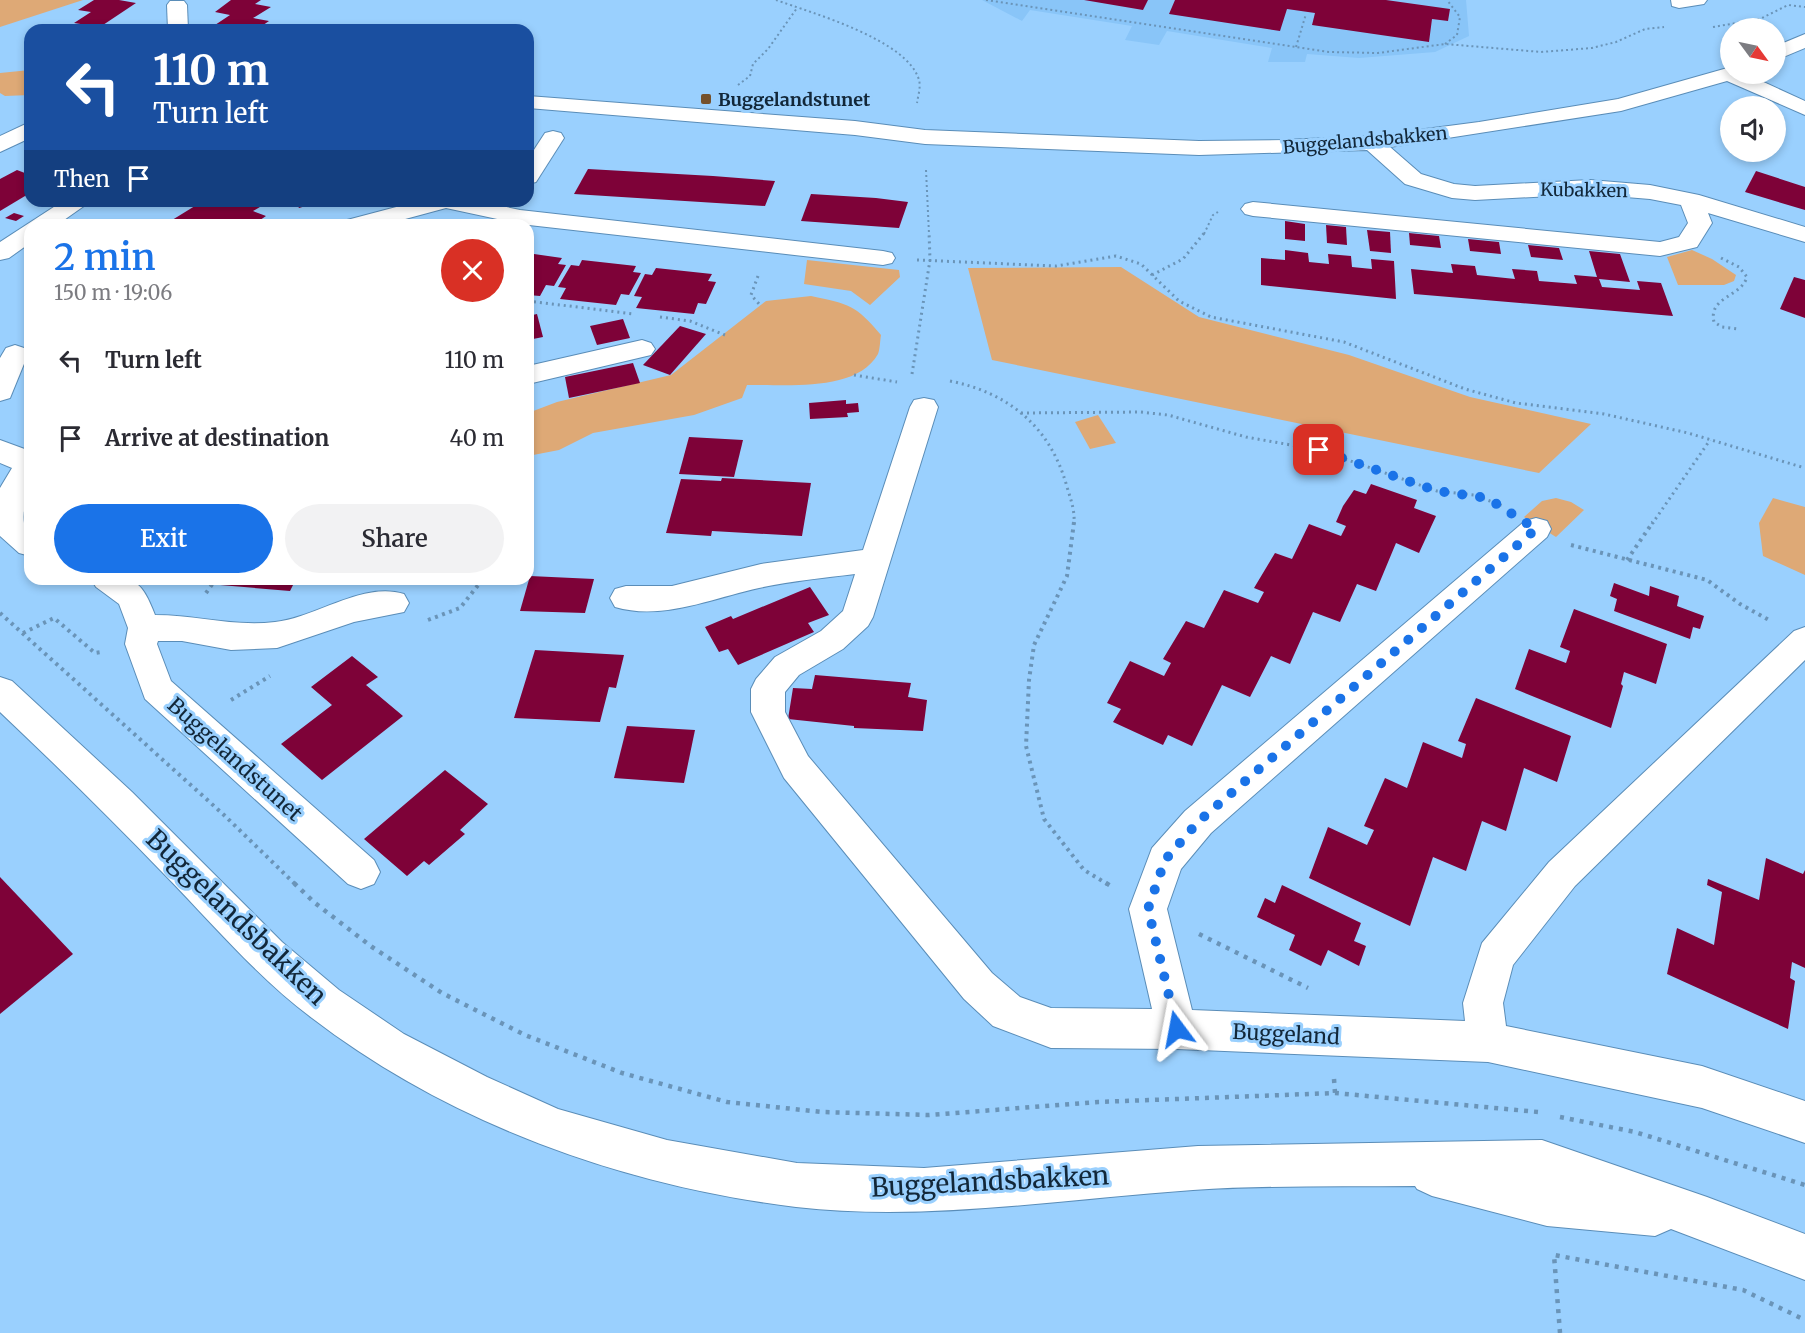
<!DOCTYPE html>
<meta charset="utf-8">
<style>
:root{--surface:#fff;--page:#f2f2f3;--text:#2b2b33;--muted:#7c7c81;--accent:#1a73e8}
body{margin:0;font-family:Merriweather,serif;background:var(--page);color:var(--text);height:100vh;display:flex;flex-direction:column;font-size:22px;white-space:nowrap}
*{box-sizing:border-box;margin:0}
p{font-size:20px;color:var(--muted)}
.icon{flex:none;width:33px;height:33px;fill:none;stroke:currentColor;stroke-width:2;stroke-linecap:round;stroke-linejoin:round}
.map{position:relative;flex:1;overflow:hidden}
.drawer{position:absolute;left:24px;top:219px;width:510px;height:366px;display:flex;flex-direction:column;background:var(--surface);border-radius:18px;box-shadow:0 3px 9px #0003}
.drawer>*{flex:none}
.banner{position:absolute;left:24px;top:24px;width:510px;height:183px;border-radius:18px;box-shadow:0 3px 9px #0003;background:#1a4fa0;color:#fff;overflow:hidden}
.needle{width:39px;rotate:123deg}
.buttons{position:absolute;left:1720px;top:18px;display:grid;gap:12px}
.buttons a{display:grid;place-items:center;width:66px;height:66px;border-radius:50%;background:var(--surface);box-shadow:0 3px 9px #0003;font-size:30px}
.pin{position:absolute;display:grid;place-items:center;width:51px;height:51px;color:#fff;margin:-26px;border-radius:12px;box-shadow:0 3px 9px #0006}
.me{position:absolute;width:66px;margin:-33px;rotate:347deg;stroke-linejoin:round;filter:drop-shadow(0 0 4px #0008)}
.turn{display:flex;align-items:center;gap:21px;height:126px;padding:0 30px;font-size:27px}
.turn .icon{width:78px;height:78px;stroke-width:2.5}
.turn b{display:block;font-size:42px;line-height:51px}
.then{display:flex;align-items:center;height:57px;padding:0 30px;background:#0003;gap:12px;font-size:22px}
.round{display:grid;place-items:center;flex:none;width:63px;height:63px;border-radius:32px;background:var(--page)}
.head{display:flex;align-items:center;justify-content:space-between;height:102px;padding:0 30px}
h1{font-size:36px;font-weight:600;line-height:45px;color:var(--accent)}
.button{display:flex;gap:12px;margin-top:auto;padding:12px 30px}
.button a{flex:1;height:69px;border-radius:36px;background:var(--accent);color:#fff;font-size:24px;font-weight:600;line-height:69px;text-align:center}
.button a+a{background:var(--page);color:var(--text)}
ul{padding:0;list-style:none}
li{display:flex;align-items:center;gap:18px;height:78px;padding:0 30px}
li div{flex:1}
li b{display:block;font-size:22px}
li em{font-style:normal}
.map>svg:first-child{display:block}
.built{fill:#89c5f8}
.green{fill:#dea976}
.building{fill:#7e0238}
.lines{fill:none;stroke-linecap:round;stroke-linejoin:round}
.minor-casing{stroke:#5a8db8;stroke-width:2}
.path-far3{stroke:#6a94b8;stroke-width:2;stroke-dasharray:2 3;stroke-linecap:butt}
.path-far2{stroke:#6a94b8;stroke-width:3;stroke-dasharray:2 4;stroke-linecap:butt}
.path-far1{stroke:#6a94b8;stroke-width:4;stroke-dasharray:3 4.5;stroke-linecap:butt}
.path{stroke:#6a94b8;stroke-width:4.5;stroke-dasharray:4 6;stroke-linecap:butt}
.minor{fill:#fff;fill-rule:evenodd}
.route{stroke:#1a73e8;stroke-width:10;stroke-dasharray:0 18}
.poi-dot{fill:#75512b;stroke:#9ad0fe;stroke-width:2}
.labels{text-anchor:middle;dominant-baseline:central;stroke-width:6;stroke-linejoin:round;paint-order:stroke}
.far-poi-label{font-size:18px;font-weight:bold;fill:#122739;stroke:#9ad0fe;text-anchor:start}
.far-street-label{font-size:18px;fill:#122739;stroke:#9ad0fe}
.street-label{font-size:21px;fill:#122739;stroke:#9ad0fe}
.near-street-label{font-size:26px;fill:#122739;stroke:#9ad0fe}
</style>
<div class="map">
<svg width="1805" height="1333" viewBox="0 0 1805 1333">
<rect width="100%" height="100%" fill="#9ad0fe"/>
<polygon class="built" points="982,0 1466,0 1469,36 1435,52 1359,58 1307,54 1305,62 1268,62 1272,48 1167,31 1159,45 1125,40 1132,26 1030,10 1022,21"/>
<g class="green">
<polygon points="0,0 83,0 0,27"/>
<polygon points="30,70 30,95 5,96 0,93 0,73"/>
<polygon points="1692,250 1712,259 1736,275 1734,281 1724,285 1678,285 1667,257"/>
<polygon points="807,260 899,270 900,277 870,305 851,291 804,284"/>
<polygon points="1121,267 1199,317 1349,355 1470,397 1591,424 1539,473 992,360 968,268"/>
<path d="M 811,296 C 849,304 856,305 881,335 C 880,341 880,349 878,354 C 856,393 784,384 747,385 L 742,398 L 694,415 L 593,433 L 559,450 L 528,456 L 528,413 L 557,402 L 671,375 L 766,301 Z"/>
<polygon points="1098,415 1116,443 1090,449 1075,422"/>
<polygon points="1556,498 1571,502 1584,510 1556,537 1524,517 1542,501"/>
<polygon points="1773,498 1805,507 1805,575 1763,556 1759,523"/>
</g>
<g class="building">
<polygon points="94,0 119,0 136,3 100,27 111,30 80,30 87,25 74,23 91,12 78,10"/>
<polygon points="231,0 261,0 255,4 271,7 253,18 269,21 256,30 212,27 230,15 215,12"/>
<polygon points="1084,0 1148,0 1143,10"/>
<polygon points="1175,0 1386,0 1450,9 1448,21 1432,19 1429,42 1312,25 1315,13 1287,9 1280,31 1169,14"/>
<polygon points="588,169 713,176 775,181 765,206 574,194"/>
<polygon points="17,170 30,175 30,193 0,211 0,179"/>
<polygon points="1756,171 1805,187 1805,210 1745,192"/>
<polygon points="811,194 876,198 908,202 899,228 801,221"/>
<polygon points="203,201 258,201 265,204 253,211 266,216 253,225 240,220 232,225 164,225"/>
<polygon points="295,201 318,201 319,202 299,208"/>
<polygon points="14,213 24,216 16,221 5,218"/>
<polygon points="1285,221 1305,224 1305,241 1285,239"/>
<polygon points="1326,225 1346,227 1347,245 1327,243"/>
<polygon points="1367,230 1390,232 1391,253 1370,251"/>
<polygon points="1409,233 1439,236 1441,248 1410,245"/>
<polygon points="1468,239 1499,242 1501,254 1470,251"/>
<polygon points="1528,245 1559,248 1563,260 1531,257"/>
<polygon points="1285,250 1308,253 1309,262 1329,264 1328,254 1351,256 1352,267 1372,269 1371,259 1394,261 1396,299 1261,285 1261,258 1285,260"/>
<polygon points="1589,251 1620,254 1630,282 1599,279 1602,287 1640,290 1637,281 1661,283 1673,316 1414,294 1411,269 1453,273 1451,264 1475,266 1477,275 1515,279 1512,269 1537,271 1539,281 1577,284 1574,275 1597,277"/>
<polygon points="534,254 562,258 558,264 566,265 554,286 546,285 540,296 528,295 528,263"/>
<polygon points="582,260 636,266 633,272 641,273 629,295 621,294 616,305 560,299 566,288 558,287 571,265 579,266"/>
<polygon points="656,268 712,274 708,281 716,282 706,304 698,303 694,314 636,308 642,297 634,296 645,274 652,275"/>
<polygon points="1794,277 1805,280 1805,318 1780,309"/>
<polygon points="537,314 543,337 528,340 528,316"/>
<polygon points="623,319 630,338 597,345 590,326"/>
<polygon points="680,326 706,334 670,375 643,365"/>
<polygon points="633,363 640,383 569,398 565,377"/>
<polygon points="846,400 846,404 858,403 859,412 847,413 848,417 810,419 809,403"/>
<polygon points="689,437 743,440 734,477 679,474"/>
<polygon points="722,478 811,483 802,536 712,531 711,536 666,533 681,479 721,481"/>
<polygon points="1371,484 1417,500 1414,508 1436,516 1419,553 1396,543 1376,591 1357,584 1340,622 1313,612 1290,664 1271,656 1250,697 1222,685 1192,746 1168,735 1163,745 1113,722 1121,709 1107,703 1130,661 1164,676 1171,663 1163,659 1186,621 1204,628 1224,590 1258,603 1264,592 1254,588 1275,553 1292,559 1309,524 1341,536 1346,526 1336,522 1343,506 1354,490 1366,494"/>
<polygon points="530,576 594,579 585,613 520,611"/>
<polygon points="223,579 333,579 330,584 295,581 290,591 220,585"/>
<polygon points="1614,583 1649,596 1650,586 1679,596 1677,606 1704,616 1700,629 1693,627 1690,639 1614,611 1617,599 1610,596"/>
<polygon points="810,587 829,615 808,623 814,632 738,665 728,649 719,652 705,627 731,616 733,619"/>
<polygon points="1574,609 1667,644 1656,684 1624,672 1621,684 1623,686 1611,728 1515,689 1529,649 1566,663 1570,651 1560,647"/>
<polygon points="535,650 624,655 616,688 609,687 600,722 514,718"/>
<polygon points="352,656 378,677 366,685 403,716 322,780 281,744 332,705 311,687"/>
<polygon points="815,675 911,683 908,697 927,700 923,731 854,728 854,726 788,719 793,688 812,689"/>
<polygon points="1476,698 1571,736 1557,782 1524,768 1506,831 1482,821 1466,871 1433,857 1410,926 1309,878 1328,827 1367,845 1374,830 1364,826 1385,778 1407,788 1423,742 1462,758 1466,744 1458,741"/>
<polygon points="627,726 695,730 684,783 614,778"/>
<polygon points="445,770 488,804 460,830 465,834 429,865 424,861 407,876 364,839"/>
<polygon points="1766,858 1803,874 1805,870 1805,968 1792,962 1790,978 1795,981 1788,1029 1667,974 1677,928 1714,945 1722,892 1707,885 1708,879 1759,900"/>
<polygon points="0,877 73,954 0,1014"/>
<polygon points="1282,885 1361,923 1354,941 1366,946 1359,966 1328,950 1321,966 1289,950 1295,935 1257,917 1265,898 1275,903"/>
</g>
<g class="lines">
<g class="minor-casing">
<g id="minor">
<polygon points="1671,0 1707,0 1704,4 1679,8 1672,6"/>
<polygon points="170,1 184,1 187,5 188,30 168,30 167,5"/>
<polygon points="1805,34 1805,48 1776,60 1776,46"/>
<polygon points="1731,67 1731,74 1746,74 1805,101 1805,115 1727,81 1621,111 1390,147 1421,174 1454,184 1475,186 1590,180 1650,185 1699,195 1805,227 1805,242 1708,213 1712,223 1697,247 1660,256 1253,216 1245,214 1241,209 1245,204 1253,202 1660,242 1679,237 1688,223 1681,205 1650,199 1590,194 1475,200 1452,198 1405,184 1367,150 1199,155 925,144 855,135 528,108 528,96 855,121 925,130 1199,141 1285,140 1372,136 1479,122 1618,99"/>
<polygon points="30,122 30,138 0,152 0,136"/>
<polygon points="553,131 561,133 564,138 536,182 528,184 528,159 545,133"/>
<polygon points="63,201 91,201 57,225 30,225 30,243 9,258 0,260 0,242"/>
<polygon points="419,201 478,201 520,210 883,251 892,253 895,258 892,263 883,265 520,224 446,208 383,225 343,225 347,220"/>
<polygon points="642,340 651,343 655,349 651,355 528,384 528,366"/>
<polygon points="15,345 24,348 28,354 10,398 0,401 0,358 6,348"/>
<path d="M 924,398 L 934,400 L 938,407 L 873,617 L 868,626 L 843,649 L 799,675 L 785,692 L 785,712 L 808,756 L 992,973 L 1020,997 L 1051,1008 L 1152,1009 L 1129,909 L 1152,848 L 1185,811 L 1525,521 L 1536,518 L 1547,521 L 1551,529 L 1547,537 L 1211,833 L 1181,869 L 1167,909 L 1192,1010 L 1465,1021 L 1463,1003 L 1482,943 L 1549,862 L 1794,631 L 1805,627 L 1805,660 L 1575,886 L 1513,965 L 1503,1003 L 1506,1026 L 1702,1066 L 1805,1101 L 1805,1143 L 1702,1108 L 1488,1062 L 1177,1049 L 1051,1048 L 993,1026 L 964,999 L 784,778 L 751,712 L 751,689 L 756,679 L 775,657 L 821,631 L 843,611 L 855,574 C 823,578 791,581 759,588 C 713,598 662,621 615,607 L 610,598 L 615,589 L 626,586 L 672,586 L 761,564 L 863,550 L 910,407 L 914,400 Z"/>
<path d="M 0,440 L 30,451 C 30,462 32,474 30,485 C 28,498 22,508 24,523 L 30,528 L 30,556 L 19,553 L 0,536 L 0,488 L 12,468 L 0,463 Z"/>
<path d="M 91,579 C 133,579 139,574 155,615 C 196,615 234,627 275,622 C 315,618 363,581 404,594 L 409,603 L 404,612 L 354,622 L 277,648 L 231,650 L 182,641 L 158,641 L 157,644 L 171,681 L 374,860 L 380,872 L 374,884 L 361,889 L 348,884 L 145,699 L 125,644 L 128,628 L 119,604 L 96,587 Z"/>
<path d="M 0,677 L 12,681 L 132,792 L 282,942 L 339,990 L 404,1034 L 487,1077 L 558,1109 L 667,1140 L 797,1163 L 924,1168 L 1198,1146 L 1542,1140 L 1707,1197 L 1805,1234 L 1805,1280 L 1671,1229 L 1655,1236 L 1547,1226 L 1432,1196 L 1417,1189 L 1415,1186 C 1341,1187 1266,1185 1193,1190 C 1062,1199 926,1222 796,1207 C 624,1186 450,1124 312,1018 C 257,977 212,923 164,874 C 111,819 56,765 0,712 Z"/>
</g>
</g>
<g class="path-far3">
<path d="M 776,0 C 812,13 908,40 919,80 C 921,87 918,96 917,103"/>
<polyline points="986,0 1329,52 1378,53 1445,44 1541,52 1592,48 1616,42 1645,29 1664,27"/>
<polyline points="1713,27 1760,19 1788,5 1805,7"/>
<polyline points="1445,44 1457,35 1460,17 1447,0"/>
<polyline points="1296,47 1306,14"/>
<polyline points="738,85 750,76 753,64 768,49 797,8"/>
<polyline points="926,170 929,234"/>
<polyline points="116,206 126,201"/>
<polyline points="1204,234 1213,215 1218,212"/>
</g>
<g class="path-far2">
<path d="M 1721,258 L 1739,267 L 1747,277 C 1741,297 1708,297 1714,322 L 1722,327 L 1738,329"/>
<polyline points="917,260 1056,266 1116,256 1141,264 1179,301 1211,317 1344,342 1465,389 1516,403 1604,414 1688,433 1805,468"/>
<polyline points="1152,275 1183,259 1205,232"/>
<polyline points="758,276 751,295 761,306"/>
<polyline points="528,301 634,314"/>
<polyline points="660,317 690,321 725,335"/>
<polyline points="912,374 930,260 929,232"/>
<polyline points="854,375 897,382"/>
<path d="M 950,381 C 1010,393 1051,428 1067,487 C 1071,500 1075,511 1074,524"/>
<polyline points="1021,413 1140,412 1168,415 1246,437 1319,450 1437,491 1474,495 1503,506"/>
<polyline points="1652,524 1710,440"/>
</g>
<g class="path-far1">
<polyline points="1074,522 1067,576 1034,645 1029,680 1026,746 1044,819 1084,870 1109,885"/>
<polyline points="1571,545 1707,580 1740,604 1769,620"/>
<polyline points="1627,560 1653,522"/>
<polyline points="206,593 216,579"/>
<polyline points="0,613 224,815 296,885"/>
<polyline points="428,620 460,608 483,579"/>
<polyline points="23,633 54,618 95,653 102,652"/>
<polyline points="231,700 270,676"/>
</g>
<g class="path">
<polyline points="294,883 315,903 372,947 442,993 525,1035 622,1073 727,1102 822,1112 929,1115 1098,1102 1335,1093 1538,1112"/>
<polyline points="1106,883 1111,886"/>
<polyline points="1199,934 1308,988"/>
<polyline points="1334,1079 1335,1093"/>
<polyline points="1560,1117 1635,1132 1805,1185"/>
<polyline points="1560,1333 1554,1255 1743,1290 1805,1320"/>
</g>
<use href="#minor" class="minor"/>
</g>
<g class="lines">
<polyline class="route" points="1177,1029 1148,909 1165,860 1198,822 1536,529 1487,498 1437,491 1319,450"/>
</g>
<rect class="poi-dot" x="700" y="93" width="12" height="12" rx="3"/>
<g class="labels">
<g class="far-poi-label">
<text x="718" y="99">Buggelandstunet</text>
</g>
<g class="far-street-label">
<text transform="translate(1365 140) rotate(-5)">Buggelandsbakken</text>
<text transform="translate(1584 190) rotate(1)">Kubakken</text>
</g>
<g class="street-label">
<text transform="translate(235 759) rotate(42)">Buggelandstunet</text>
<text transform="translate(1286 1034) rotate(3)">Buggeland</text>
</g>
<g class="near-street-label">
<text transform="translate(237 917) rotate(44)">Buggelandsbakken</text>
<text transform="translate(990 1181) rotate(-3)">Buggelandsbakken</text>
</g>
</g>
</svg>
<div class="buttons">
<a><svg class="needle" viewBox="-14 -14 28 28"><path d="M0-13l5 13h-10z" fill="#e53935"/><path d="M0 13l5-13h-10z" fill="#7c7c81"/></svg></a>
<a><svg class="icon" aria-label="sound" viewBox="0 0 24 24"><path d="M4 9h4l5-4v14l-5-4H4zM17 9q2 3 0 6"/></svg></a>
</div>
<div class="pin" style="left:1319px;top:450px;background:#d93025"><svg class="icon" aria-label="arrive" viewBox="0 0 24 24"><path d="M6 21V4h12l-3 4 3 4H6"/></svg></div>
<svg class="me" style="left:1177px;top:1029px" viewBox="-20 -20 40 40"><path d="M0-17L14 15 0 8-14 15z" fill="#1a73e8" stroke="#fff" stroke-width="4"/></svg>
<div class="banner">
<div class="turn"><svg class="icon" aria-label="left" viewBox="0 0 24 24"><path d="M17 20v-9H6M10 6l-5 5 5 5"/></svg><div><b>110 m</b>Turn left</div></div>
<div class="then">Then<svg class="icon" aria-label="arrive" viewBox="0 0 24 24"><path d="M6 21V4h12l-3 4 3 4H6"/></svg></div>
</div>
<section class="drawer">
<div class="head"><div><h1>2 min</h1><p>150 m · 19:06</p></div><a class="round" style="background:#d93025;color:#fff"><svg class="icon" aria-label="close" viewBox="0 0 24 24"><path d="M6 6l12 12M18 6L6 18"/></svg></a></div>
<ul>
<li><svg class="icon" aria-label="left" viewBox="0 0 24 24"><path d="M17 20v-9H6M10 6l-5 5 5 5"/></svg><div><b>Turn left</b></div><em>110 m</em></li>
<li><svg class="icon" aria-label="arrive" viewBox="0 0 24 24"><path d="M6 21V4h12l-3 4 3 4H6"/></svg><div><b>Arrive at destination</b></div><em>40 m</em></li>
</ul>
<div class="button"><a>Exit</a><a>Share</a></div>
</section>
</div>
